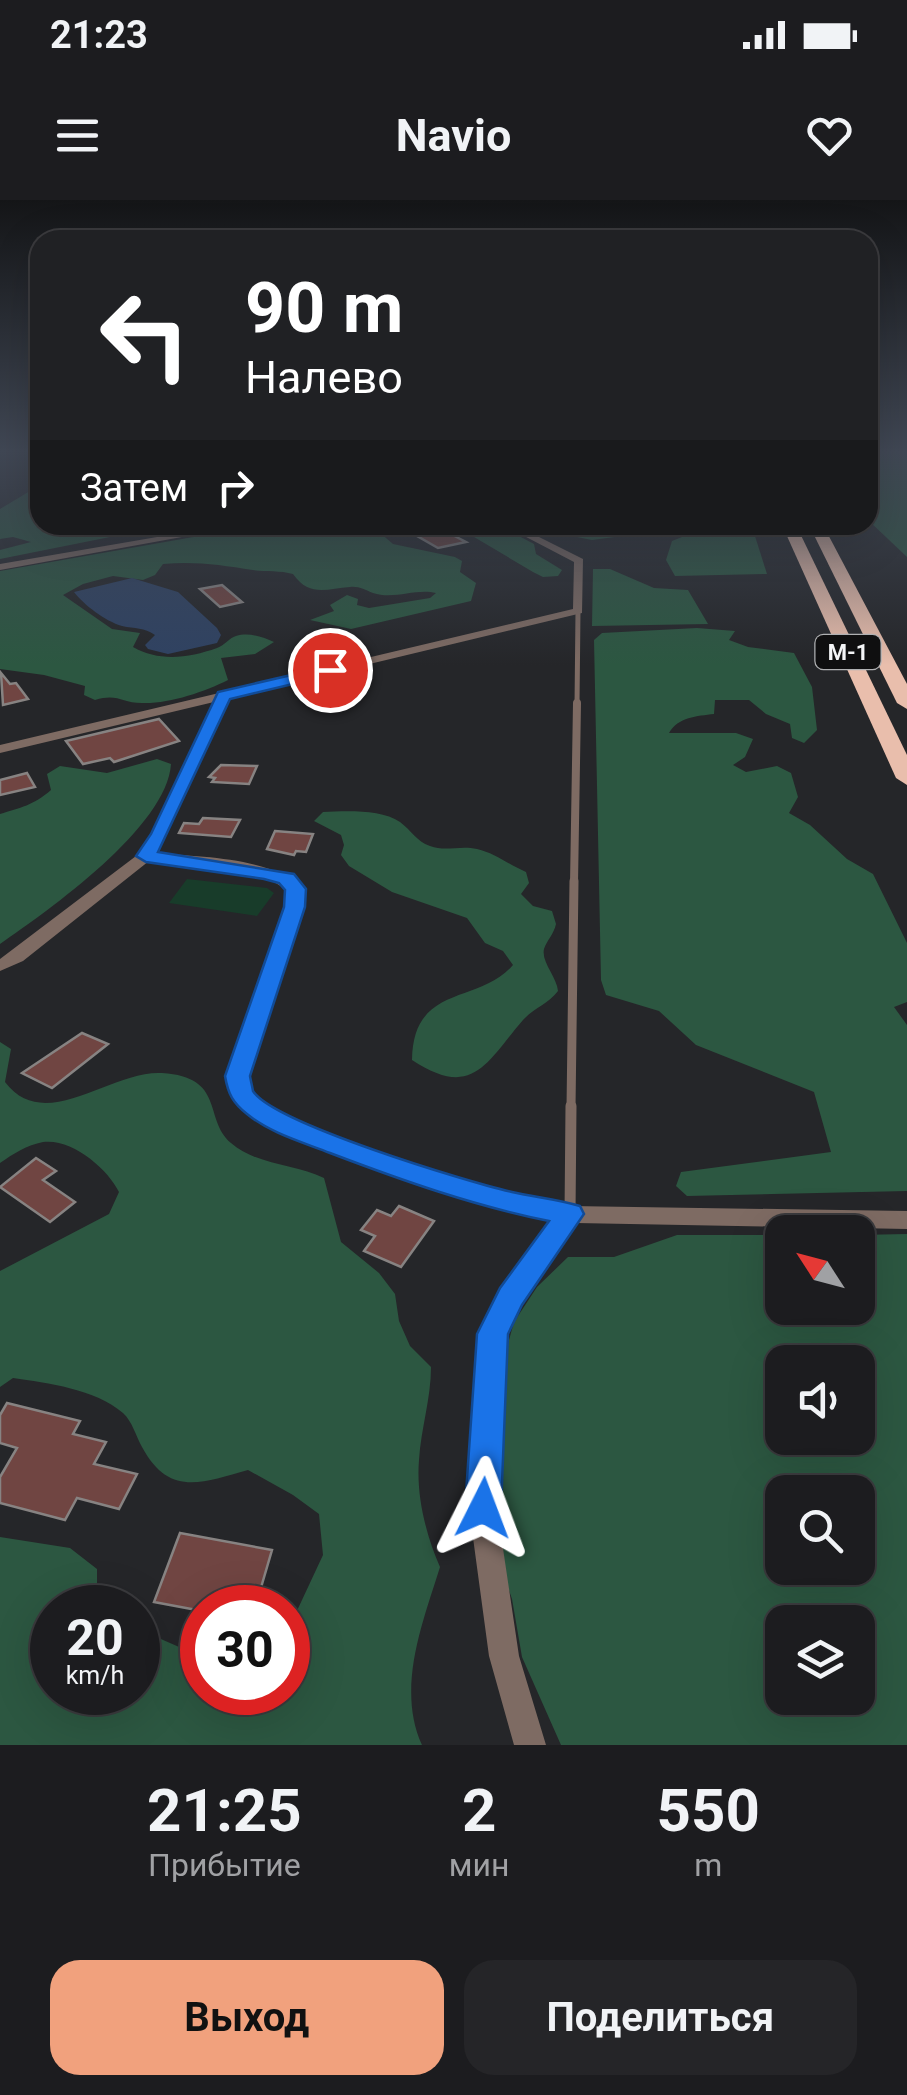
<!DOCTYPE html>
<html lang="ru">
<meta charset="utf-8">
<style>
:root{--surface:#1c1c1f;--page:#252528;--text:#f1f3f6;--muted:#a0a1a4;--line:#3a3a3d;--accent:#f1a17d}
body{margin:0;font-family:Roboto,sans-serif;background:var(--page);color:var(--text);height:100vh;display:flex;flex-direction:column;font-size:38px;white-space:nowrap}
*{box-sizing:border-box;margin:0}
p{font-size:32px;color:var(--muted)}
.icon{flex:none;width:55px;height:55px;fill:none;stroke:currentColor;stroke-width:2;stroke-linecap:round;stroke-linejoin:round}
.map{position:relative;height:1545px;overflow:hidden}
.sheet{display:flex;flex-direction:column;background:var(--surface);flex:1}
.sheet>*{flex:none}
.banner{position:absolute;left:30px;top:30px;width:848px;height:305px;border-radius:30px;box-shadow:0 10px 40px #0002,0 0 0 2px var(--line);background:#202124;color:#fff;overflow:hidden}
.needle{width:65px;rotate:306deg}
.buttons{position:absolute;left:765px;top:1015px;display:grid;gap:20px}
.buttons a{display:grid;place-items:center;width:110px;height:110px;border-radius:20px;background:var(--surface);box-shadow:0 10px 40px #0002,0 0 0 2px var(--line);font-size:50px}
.speed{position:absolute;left:30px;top:1385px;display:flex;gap:20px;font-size:50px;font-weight:700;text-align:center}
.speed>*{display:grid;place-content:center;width:130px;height:130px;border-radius:50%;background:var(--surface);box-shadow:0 10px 40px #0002,0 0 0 2px var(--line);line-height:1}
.speed small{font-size:25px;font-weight:400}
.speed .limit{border:15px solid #d22;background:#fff;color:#111}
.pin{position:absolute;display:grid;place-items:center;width:85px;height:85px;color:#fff;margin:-42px;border:5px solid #fff;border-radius:50%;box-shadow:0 2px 10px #0007}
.me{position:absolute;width:110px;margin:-55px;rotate:3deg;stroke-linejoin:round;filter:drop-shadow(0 0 8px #0008)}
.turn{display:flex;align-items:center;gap:35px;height:210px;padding:0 50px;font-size:45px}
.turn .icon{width:130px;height:130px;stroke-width:2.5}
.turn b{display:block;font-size:70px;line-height:85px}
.then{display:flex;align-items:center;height:95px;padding:0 50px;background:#0003;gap:20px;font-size:38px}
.eta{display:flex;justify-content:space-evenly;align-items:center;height:170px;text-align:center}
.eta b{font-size:60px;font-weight:700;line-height:70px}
.button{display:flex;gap:20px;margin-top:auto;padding:20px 50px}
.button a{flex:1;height:115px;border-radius:30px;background:var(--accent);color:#111;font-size:40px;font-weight:700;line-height:115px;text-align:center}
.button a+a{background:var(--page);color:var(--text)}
.status{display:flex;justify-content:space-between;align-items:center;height:70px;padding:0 50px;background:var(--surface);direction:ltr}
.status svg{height:28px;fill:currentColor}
header{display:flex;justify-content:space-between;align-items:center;height:130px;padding:0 50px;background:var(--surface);font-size:45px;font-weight:700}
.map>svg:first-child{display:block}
.green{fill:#183c2a}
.forest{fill:#2c5741;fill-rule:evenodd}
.water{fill:#2f4262}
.building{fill:#704542;stroke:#878382;stroke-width:2.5}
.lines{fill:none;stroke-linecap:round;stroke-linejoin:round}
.service-far3{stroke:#7e6b63;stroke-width:5}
.service-far2{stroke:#7e6b63;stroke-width:8}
.service-far1{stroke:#7e6b63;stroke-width:9}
.service{stroke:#7e6b63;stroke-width:11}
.minor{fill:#7e6b63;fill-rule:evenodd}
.trunk{fill:#e9beac;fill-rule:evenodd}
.route{fill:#1a73e8;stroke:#114b97;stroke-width:2.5}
.labels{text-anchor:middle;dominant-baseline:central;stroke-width:10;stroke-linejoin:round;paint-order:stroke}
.shield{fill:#0f0f10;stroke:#afb0b2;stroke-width:2.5}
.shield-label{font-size:22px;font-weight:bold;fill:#f4f5f7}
</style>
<div class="status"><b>21:23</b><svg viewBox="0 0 49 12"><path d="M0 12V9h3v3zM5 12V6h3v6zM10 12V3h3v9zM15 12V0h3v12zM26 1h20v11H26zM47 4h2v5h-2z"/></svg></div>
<header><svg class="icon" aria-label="menu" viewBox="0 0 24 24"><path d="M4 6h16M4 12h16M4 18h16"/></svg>Navio<svg class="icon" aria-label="heart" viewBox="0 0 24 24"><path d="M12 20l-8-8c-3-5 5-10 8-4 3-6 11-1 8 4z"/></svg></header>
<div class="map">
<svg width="907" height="1545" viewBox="0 0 907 1545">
<rect width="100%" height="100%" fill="#252629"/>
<polygon class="green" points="187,679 267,688 274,693 257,716 169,703"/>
<g class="forest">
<polygon points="868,249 907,249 907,357 868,320"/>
<polygon points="40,285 40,325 170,325 0,359 0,350 31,342 13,337 0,339 0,309"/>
<path d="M 261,325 L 404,325 L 379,332 L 393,344 L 455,357 L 462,361 L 460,372 L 476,383 L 471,401 L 351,429 L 310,420 L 334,411 L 330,405 L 347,395 L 358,399 L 357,405 L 369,408 L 430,398 L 436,393 C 416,388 394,400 373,393 C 365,390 359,386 350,387 C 326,389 309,397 293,374 C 280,370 266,372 253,370 C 221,365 195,361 163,364 L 155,375 L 143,380 L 113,376 L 83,384 L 63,395 L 112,429 L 140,433 L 133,447 C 159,462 189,458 217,448 C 225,445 229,438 236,436 C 249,432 263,437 274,442 L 255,454 L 221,458 L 228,480 C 204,492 169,504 142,503 C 121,503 118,493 95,500 L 84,495 L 85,486 L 44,475 L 0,469 L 0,371 Z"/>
<polygon points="461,325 498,325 534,344 536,354 562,370 558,376 543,377 533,372 469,334"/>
<polygon points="543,325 705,325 592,340 547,331"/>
<polygon points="754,333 767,374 675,376 666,360 672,341 687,335"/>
<polygon points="593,369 610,369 654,388 688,390 708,424 592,426"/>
<path d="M 697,428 L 735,431 L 729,440 L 748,447 L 794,453 L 812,487 L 817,530 L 804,543 L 792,538 L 790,524 L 766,514 L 749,500 L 715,500 L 714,514 C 697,516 678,517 669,533 L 736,533 L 753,539 L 745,557 L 733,565 L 746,572 L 777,566 L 791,573 L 798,597 L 789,613 L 810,625 L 847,659 L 873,674 L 907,743 L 907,802 L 894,807 L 907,825 L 907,991 L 687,996 L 676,986 L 681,972 L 831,952 L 814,892 L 696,845 L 659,811 L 606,795 L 601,780 L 594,440 L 602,433 Z"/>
<path d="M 157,559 L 171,564 C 167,627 49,710 0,744 L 0,614 C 20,608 34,605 51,590 L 47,574 L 60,566 L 107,573 Z"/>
<path d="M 323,612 C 346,611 381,609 400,622 C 412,631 416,641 430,646 C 446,652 460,645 477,649 C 495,653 509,665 526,672 L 529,683 L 521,694 L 533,706 L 552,711 L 556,724 C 554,734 547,740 544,749 C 541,762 557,777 558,791 C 548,804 534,808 523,820 C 486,863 473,900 412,860 C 413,783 479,805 513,765 L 503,751 L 485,743 L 467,718 L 392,692 L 349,666 L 341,655 L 344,645 L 341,635 L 314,621 Z"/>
<path d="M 0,842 L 11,849 L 5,882 C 45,935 110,870 162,873 C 226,877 203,919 231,943 C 256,965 295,964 324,978 L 341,1042 L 379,1073 L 395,1094 L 399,1121 L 410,1146 L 431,1167 C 431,1199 421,1228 419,1260 C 416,1296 426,1335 440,1367 C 423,1422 396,1488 422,1545 L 0,1545 L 0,1337 L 70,1348 L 97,1369 L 97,1407 L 52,1408 L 52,1492 L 138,1492 L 138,1429 L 202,1457 L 202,1492 L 288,1492 L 288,1430 L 323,1355 L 319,1314 L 293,1295 L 248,1270 C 201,1283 169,1297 142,1247 C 136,1236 132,1221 123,1213 C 95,1189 48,1183 13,1178 L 0,1187 L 0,1071 L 109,1014 L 119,992 C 108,969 72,938 43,942 C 27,945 13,954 0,963 Z"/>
<path d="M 907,1034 L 907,1545 L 561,1545 L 522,1457 L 512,1399 L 493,1343 L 502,1165 L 514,1122 L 537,1087 L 568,1057 L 614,1057 L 677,1035 L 782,1035 L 782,1108 L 858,1108 L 858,1035 ZM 782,1162 L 858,1162 L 858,1238 L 782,1238 ZM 782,1292 L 858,1292 L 858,1368 L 782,1368 ZM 782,1422 L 858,1422 L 858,1498 L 782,1498 Z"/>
</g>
<path class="water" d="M 132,378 L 178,392 L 217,428 L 221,435 L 217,443 L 168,454 L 148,449 L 145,445 L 155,435 C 144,427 135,429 122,426 C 105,421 84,405 74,392 Z"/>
<g class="building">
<polygon points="439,328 466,342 438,348 412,333"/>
<polygon points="222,385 242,402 220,407 200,389"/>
<polygon points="1,473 10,484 16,483 28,499 3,505"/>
<polygon points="159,519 179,541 114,562 110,558 83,564 66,541"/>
<polygon points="221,565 257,566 249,584 212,582 215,578 209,577"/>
<polygon points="27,573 35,587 0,595 0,580"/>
<polygon points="203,618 240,620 231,637 179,633 184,623 199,624"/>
<polygon points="275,631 313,634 306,652 296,651 294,655 267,649"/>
<polygon points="82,833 108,844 52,888 22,873"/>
<polygon points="36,958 56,971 43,980 75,1002 50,1022 0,987"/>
<polygon points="399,1006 434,1021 401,1067 364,1051 375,1036 361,1030 377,1010 391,1016"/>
<polygon points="7,1203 80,1221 73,1234 106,1242 94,1264 137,1274 119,1309 77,1298 65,1320 0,1303 0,1277 17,1248 0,1243 0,1215"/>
<polygon points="180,1333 272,1350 255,1408 202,1408 202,1411 154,1402"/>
</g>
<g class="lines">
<polyline class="service-far3" points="577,505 578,411"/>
<polyline class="service-far2" points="574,684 577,503"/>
<polyline class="service-far1" points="571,908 574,681"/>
<polyline class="service" points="570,1014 571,906"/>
<g class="minor">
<polygon points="227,325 248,325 0,370 0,364"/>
<path d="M 503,325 L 515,325 L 583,359 L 582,413 L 228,498 L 167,634 L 156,653 C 199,657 273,657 304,689 L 302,707 L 247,876 L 250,891 L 266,905 L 296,922 L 388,957 L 509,995 L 570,1006 L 907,1011 L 907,1029 L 576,1023 L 520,1103 L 505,1135 L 497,1308 L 519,1456 L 546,1545 L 514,1545 L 489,1456 L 469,1308 L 481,1135 L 503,1090 L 554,1019 C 495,1009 265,943 234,898 C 229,892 229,883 227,876 L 286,707 L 288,691 C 251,663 193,666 149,661 L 23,761 L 0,771 L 0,759 L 140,653 L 153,634 L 214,502 L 0,553 L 0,545 L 573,409 L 574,362 Z"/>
</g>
<g class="trunk">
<polygon points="782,325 796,325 907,555 907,585 896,578"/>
<polygon points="809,325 823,325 907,484 907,509 897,503"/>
</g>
</g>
<linearGradient id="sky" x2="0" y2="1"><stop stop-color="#141517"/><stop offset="0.54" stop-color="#404754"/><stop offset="1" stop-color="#404754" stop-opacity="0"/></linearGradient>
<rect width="907" height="465" fill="url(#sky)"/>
<path class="route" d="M 330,466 L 335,467 L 335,474 L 230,499 L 158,652 L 294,674 L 306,689 L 305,707 L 250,876 C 250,877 253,890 253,891 C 273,923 468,982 512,992 C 534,997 558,999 580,1006 L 584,1014 L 522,1105 L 508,1134 L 501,1308 L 496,1320 L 483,1325 L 470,1320 L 465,1308 L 477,1134 L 500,1088 L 549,1021 C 474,1006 401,980 330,953 C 302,942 270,933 247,914 C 233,903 228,894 225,876 L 284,707 L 285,690 L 279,683 L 264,679 L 146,662 L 136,656 L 151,634 L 218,492 Z"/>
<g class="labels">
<rect class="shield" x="815.5" y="435" width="65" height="34" rx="8"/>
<g class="shield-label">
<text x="848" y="452">М-1</text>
</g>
</g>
</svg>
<div class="buttons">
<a><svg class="needle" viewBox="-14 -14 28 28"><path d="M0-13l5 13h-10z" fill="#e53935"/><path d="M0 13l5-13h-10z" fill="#a0a1a4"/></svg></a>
<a><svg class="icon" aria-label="sound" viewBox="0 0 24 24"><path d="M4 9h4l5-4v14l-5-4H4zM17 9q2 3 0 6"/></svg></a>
<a><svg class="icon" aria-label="search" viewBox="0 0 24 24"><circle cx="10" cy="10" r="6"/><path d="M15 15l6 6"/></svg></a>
<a><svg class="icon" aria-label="layers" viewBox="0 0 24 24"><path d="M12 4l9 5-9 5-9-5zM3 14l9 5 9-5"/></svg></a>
</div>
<div class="speed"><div>20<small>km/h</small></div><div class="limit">30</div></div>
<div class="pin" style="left:330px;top:470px;background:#d93025"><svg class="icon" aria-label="arrive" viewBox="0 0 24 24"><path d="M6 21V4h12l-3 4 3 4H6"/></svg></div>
<svg class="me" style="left:483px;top:1308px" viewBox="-20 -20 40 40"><path d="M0-17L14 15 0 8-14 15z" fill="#1a73e8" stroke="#fff" stroke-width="4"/></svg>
<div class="banner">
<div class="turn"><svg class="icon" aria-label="left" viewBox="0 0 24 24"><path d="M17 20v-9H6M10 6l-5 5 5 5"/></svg><div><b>90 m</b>Налево</div></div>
<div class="then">Затем<svg class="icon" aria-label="right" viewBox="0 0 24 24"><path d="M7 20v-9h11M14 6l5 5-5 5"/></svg></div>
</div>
</div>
<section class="sheet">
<div class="eta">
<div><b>21:25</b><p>Прибытие</p></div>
<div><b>2</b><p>мин</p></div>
<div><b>550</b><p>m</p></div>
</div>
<div class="button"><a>Выход</a><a>Поделиться</a></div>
</section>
